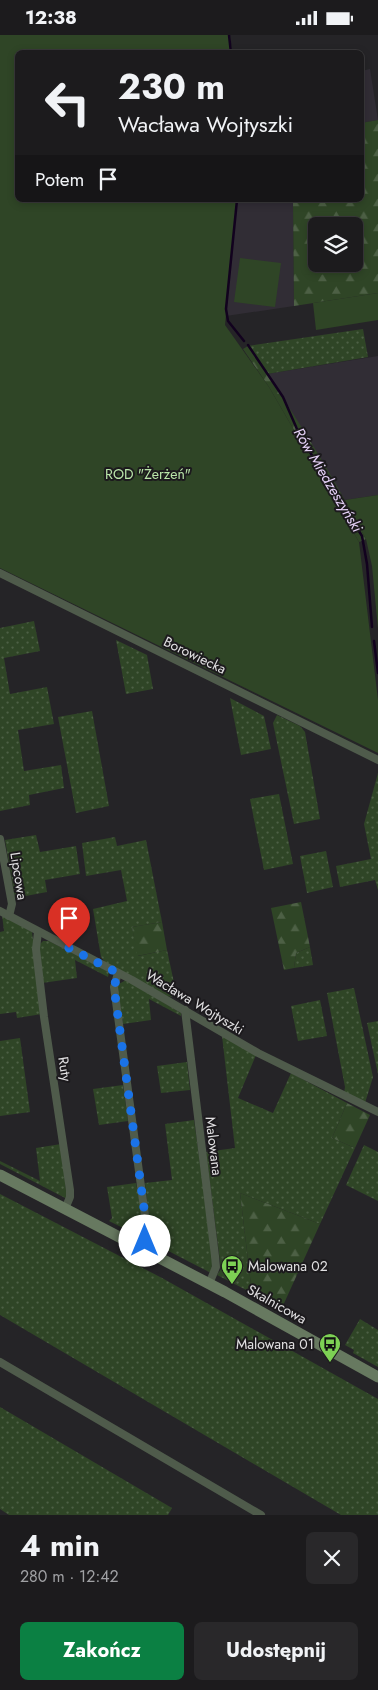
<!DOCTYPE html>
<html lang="pl">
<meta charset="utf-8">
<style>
:root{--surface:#1c1b1d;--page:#29282a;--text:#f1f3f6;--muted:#a0a1a4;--line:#3a393b;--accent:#0b8043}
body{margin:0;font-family:Jost,sans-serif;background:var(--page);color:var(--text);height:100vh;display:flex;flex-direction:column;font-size:19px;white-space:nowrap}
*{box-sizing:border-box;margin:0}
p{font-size:16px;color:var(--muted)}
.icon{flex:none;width:28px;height:28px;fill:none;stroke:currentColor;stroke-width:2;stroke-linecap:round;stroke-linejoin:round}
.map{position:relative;height:1480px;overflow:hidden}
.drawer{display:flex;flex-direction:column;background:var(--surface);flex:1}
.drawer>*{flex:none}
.top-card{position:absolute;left:15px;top:15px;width:349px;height:152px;border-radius:8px;box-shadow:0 2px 8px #0003,0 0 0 1px var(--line);background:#1c1b1d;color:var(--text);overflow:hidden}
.tools{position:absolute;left:308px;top:182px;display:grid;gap:10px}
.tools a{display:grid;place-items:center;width:55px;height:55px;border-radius:8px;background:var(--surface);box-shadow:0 2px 8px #0003,0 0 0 1px var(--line);font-size:25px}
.pin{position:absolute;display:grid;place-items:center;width:42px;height:42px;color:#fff;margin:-51px -21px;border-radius:50% 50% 50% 0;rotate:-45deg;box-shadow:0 0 5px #0007}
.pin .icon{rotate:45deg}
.me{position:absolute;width:55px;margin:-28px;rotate:0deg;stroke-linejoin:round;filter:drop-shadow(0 0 4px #0008)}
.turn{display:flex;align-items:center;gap:18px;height:105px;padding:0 20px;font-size:22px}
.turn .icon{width:65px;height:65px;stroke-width:2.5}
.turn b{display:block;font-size:35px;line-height:42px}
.then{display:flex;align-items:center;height:48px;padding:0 20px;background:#0003;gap:10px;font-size:19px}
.round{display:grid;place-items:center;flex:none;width:52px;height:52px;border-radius:8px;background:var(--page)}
.overview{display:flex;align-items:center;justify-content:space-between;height:85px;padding:0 20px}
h1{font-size:30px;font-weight:700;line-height:38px}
.primary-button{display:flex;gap:10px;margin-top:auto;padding:10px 20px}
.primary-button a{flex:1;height:58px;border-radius:8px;background:var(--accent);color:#fff;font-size:20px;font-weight:700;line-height:58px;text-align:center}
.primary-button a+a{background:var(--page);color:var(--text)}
.status{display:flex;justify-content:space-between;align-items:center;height:35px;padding:0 25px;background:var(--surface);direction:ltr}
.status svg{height:14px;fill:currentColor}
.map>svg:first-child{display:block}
.built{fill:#312d35}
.grass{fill:url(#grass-dots)}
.forest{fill:url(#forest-firs);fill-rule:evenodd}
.garden{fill:#2f4526}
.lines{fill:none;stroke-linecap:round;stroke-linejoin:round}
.stream{stroke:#12021e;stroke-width:2.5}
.street{stroke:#4f5b4b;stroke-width:8}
.secondary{stroke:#677960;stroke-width:11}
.route{stroke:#1a73e8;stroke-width:9;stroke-dasharray:0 16.2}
.labels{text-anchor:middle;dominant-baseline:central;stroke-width:4;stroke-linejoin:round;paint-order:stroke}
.park-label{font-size:14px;fill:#bae6a9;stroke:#1c1a1d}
.street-label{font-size:14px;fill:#e1e0e2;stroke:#1c1a1d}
.poi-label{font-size:14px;fill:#e1e0e2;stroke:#1c1a1d;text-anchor:start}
.water-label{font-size:15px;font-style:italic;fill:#e6d2f8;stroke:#1c1a1d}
</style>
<div class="status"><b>12:38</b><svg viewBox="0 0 49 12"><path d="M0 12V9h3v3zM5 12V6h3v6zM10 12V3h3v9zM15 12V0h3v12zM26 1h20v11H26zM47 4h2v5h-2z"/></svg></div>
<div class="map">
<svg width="378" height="1480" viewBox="0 0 378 1480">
<defs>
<pattern id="grass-dots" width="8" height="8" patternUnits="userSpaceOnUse" patternTransform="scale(1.25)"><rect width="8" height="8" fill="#2f4526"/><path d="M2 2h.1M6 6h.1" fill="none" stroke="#4d6045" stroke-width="1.8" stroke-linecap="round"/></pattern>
<pattern id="forest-firs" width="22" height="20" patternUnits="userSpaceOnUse" patternTransform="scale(1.25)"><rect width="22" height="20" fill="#2f4526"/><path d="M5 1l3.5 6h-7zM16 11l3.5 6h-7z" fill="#4d6045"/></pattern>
</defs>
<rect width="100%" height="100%" fill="#252427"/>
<g class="built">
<polygon points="370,34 378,85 361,88 361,36"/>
<polygon points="237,165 293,165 294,271 226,281"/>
<polygon points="378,321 378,460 345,465 267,339"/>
</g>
<g class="grass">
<polygon points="363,294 368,322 267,339 248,311"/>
<polygon points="34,586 40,616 4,623 10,659 47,652 54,689 18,695 24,736 61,730 64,753 29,760 30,770 0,776 0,593"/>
<polygon points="116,605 147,620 153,654 126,659"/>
<polygon points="230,663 264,681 271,714 241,720"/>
<polygon points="92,676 109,771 76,778 58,682"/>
<polygon points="277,680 300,691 305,697 320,784 294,789 273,688"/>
<polygon points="378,738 378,855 375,845 340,852 336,831 371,824 364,789"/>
<polygon points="279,759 293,829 264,835 250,764"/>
<polygon points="36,800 40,817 76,811 80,839 45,845 47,857 15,863 5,805"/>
<polygon points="115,802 117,811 146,805 162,887 132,892 138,921 167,915 176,957 172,962 166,961 106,928 101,922 93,874 127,866 121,835 86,841 82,808"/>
<polygon points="326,816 333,852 307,858 300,821"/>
<polygon points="2,880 32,897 42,979 17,983 16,977 0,979 0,897 4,896"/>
<polygon points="43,906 49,906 109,937 108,942 75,925 77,943 42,948 39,910"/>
<polygon points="310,912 313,930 294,933 296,918"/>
<polygon points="126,945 181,978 181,981 149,964 151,985 123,989 117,950"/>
<polygon points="354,953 373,1042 365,1068 344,1058 345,1052 327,958"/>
<polygon points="320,965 327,1001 298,1006 291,971"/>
<polygon points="378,986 378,1039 367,988"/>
<polygon points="222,1001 256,1020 238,1063 273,1078 291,1038 347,1068 332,1103 355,1113 320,1189 240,1158 252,1258 217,1240 221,1234 206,1117 235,1113"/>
<polygon points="20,1003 30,1077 0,1081 0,1006"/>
<polygon points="187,1027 190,1055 161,1058 157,1031"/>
<polygon points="123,1050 128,1086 99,1090 93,1054"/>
<polygon points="194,1085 213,1221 211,1238 149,1206 151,1200 145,1148 172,1145 165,1089"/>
<polygon points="61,1109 67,1164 0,1129 0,1126 40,1146 36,1113"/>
<polygon points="364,1110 378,1117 378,1166 346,1150"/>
<polygon points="136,1148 144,1188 143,1203 109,1186 112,1183 107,1152"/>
<polygon points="0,1159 162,1243 378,1364 378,1480 341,1480 0,1280"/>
<polygon points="360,1284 378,1295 378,1332 353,1318 354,1315 345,1310"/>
<polygon points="0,1372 172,1473 168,1480 9,1480 0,1474"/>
</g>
<g class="forest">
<path d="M 378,85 L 378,258 L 294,271 L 293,165 L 361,165 L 361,88 ZM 316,191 L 354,191 L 354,229 L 316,229 Z"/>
<path d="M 248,311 C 291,373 331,437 366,504 L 359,507 L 269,352 L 243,314 Z"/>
<polygon points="301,867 310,912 296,918 294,933 284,935 271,873"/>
<polygon points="162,887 167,915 137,921 132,892"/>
<polygon points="347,1068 370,1080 355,1113 332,1103"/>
<polygon points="240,1158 320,1189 281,1275 252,1258"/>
</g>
<g class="garden">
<polygon points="0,0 230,0 232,17 18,18 18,165 237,165 225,290 269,352 359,507 378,665 378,718 0,533"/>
<polygon points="304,219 316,219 316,229 345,229 345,239 304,240"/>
<polygon points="240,223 281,228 275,272 234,267"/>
<polygon points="378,258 378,285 316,295 313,268"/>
<polygon points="378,460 378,594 372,531 366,504 345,465"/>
</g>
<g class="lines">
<g class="stream">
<polyline points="229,0 231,18"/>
<polyline points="237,165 226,274 228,286 244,306"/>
<polyline points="248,310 283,362 300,401 362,501 367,529 372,592"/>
<polyline points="374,606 378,638"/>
</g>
<g class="street">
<polyline points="0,538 378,725"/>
<polyline points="0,804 12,869 9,881"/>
<polyline points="0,876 132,945 258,1018 378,1077"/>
<polyline points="38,897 36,914 44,982 70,1155 70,1162 65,1174"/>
<polyline points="118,938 114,952 146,1188 147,1200 142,1213"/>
<polyline points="185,975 215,1221 216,1232 209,1249"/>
<polyline points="0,1327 261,1480"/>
</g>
<polyline class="secondary" points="0,1140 225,1257 378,1342"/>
</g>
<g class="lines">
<polyline class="route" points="69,913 118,938 114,952 146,1188 145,1206"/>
</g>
<defs>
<g id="bus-pin" transform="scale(1.125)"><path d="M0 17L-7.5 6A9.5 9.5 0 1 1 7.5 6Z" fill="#7dd154" stroke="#1c1a1d"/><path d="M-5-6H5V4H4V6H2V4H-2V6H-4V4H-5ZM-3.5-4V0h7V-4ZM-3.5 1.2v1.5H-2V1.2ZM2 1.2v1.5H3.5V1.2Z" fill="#111"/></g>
</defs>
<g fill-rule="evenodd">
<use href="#bus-pin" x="232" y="1231"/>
<use href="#bus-pin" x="330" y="1309"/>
</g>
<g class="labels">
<g class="park-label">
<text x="148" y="439">ROD "Żerżeń"</text>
</g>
<g class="street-label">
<text transform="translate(195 620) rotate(26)">Borowiecka</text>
<text transform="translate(19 841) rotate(81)">Lipcowa</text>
<text transform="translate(195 967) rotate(31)">Wacława Wojtyszki</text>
<text transform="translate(65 1034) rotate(81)">Ruty</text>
<text transform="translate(214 1111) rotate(83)">Malowana</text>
<text transform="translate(277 1269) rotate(29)">Skalnicowa</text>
</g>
<g class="poi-label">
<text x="248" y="1231">Malowana 02</text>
<text x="314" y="1309" text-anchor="end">Malowana 01</text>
</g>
<g class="water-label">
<text transform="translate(328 445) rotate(59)">Rów Miedzeszyński</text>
</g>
</g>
</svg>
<div class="tools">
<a><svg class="icon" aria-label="layers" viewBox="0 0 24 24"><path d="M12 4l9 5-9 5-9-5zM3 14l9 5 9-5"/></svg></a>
</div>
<div class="pin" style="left:69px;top:913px;background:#d93025"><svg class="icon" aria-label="arrive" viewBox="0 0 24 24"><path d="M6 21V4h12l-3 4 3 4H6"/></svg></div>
<svg class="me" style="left:145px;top:1206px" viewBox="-20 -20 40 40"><circle r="19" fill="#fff"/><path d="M0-13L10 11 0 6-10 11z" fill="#1a73e8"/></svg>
<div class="top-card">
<div class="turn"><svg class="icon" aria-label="left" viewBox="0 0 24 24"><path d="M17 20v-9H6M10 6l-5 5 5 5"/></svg><div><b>230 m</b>Wacława Wojtyszki</div></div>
<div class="then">Potem<svg class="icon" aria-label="arrive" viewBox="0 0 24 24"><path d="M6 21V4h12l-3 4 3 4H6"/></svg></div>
</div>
</div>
<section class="drawer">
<div class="overview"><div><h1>4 min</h1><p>280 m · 12:42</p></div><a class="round"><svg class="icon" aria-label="close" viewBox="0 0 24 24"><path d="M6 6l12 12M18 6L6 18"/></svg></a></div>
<div class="primary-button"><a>Zakończ</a><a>Udostępnij</a></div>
</section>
